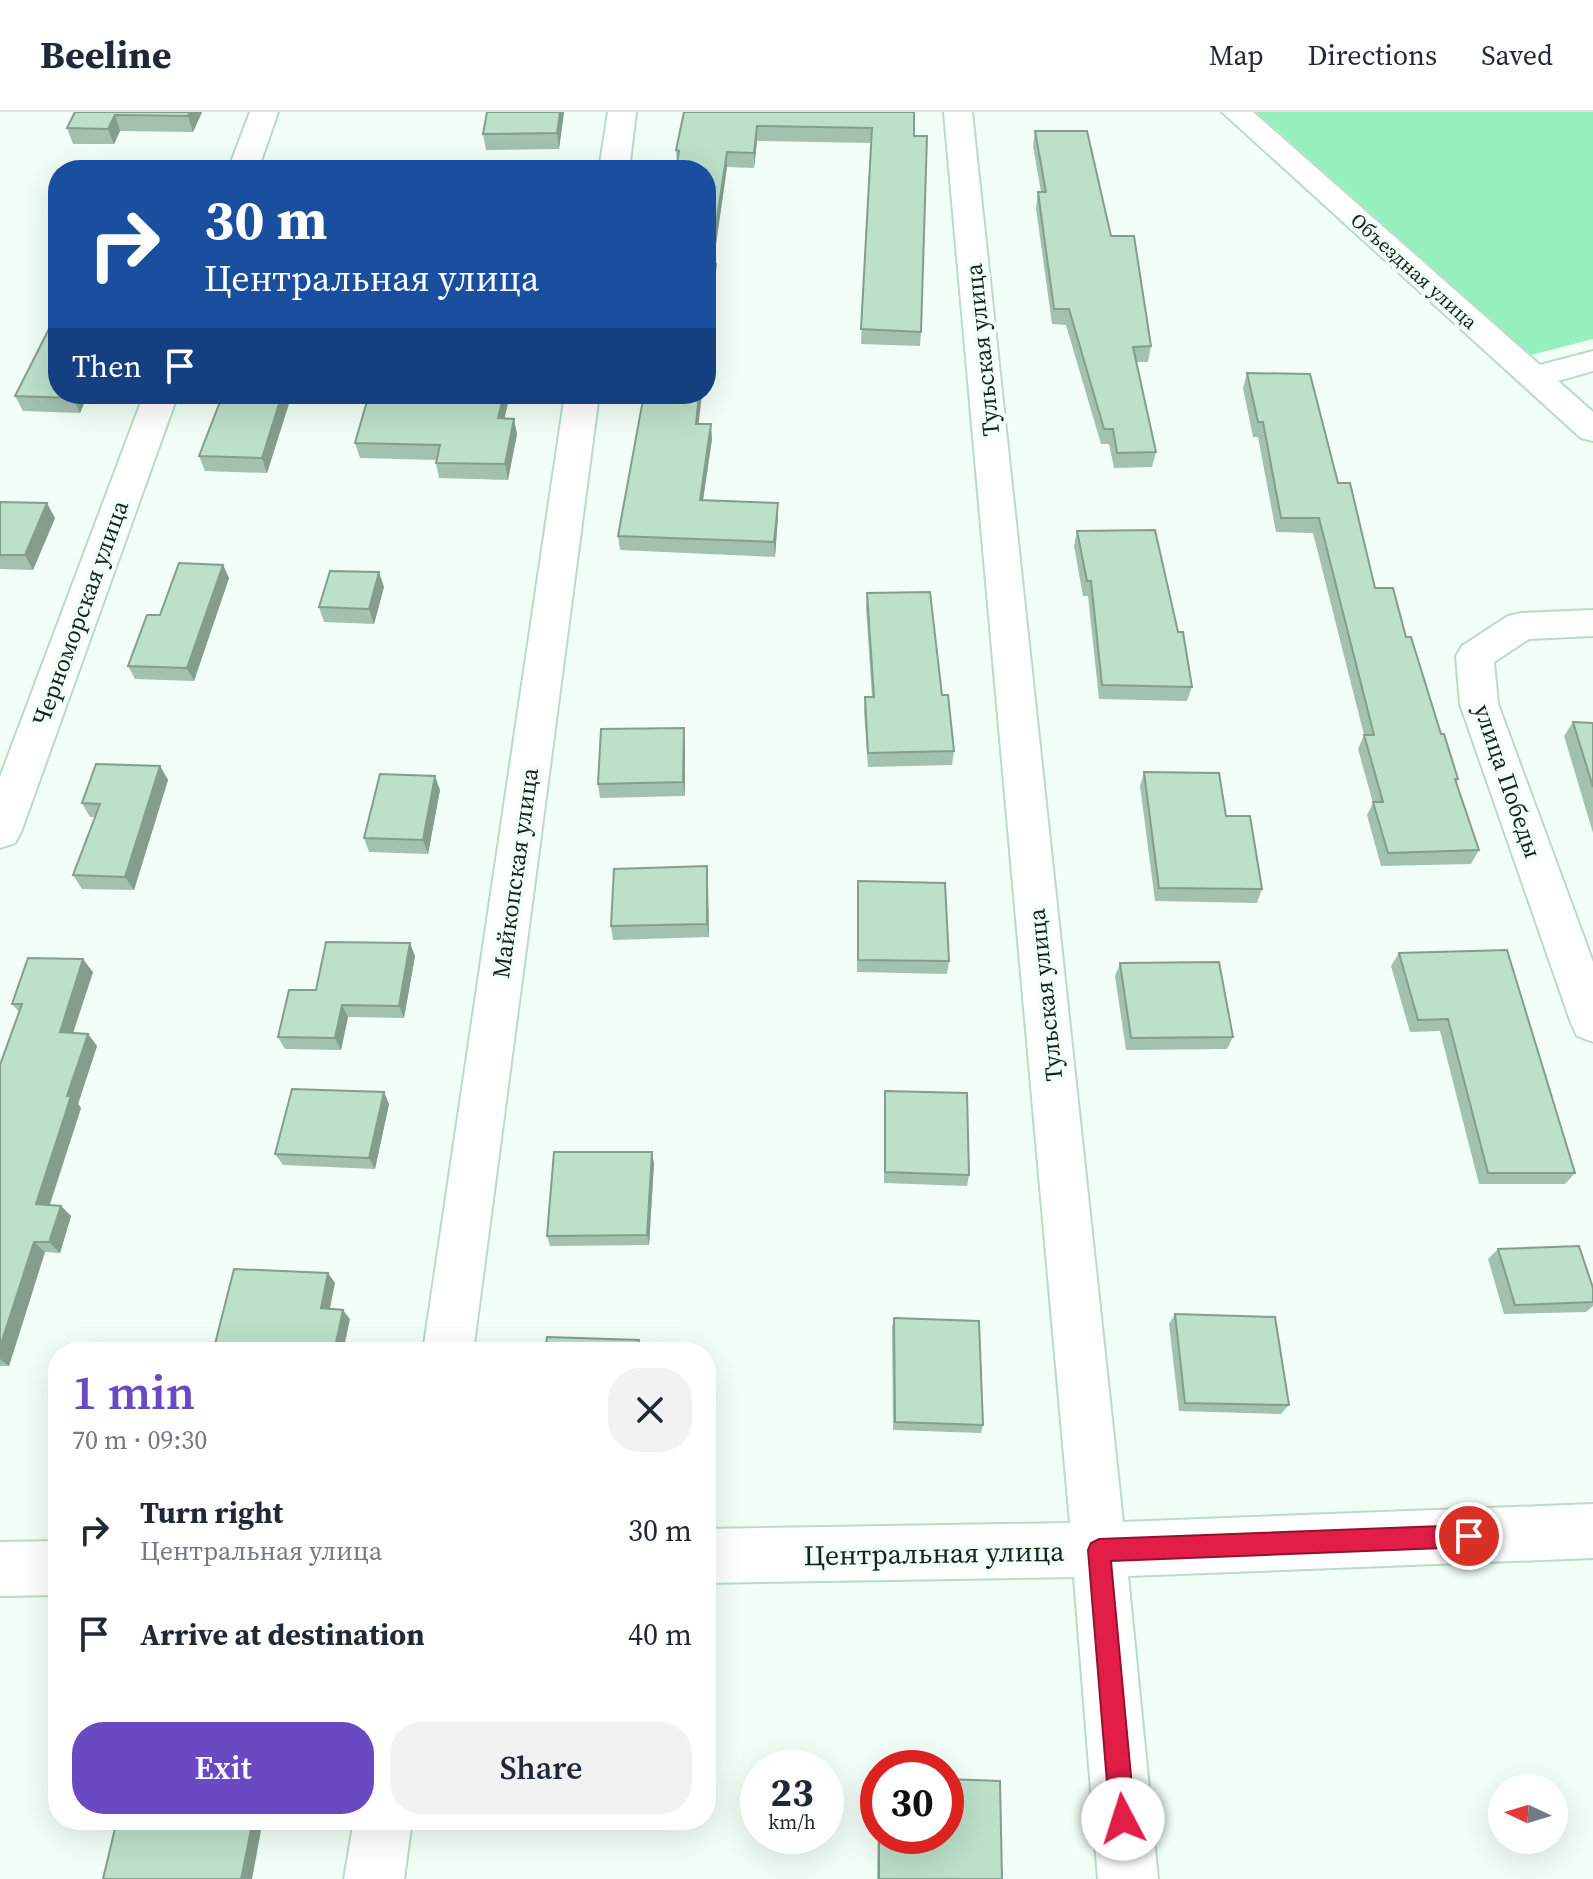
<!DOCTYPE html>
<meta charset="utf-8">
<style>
:root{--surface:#fff;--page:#f2f2f3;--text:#1f2937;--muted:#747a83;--line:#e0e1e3;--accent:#6a49c2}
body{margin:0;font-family:"Source Serif 4",serif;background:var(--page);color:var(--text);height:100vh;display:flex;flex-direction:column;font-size:30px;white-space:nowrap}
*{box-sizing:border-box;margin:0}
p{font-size:26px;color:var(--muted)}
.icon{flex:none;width:44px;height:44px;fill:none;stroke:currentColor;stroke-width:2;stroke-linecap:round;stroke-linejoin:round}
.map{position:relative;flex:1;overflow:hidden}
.sheet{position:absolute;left:48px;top:1230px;width:668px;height:488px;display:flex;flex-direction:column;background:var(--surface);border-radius:32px;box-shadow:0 8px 32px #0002}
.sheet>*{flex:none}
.top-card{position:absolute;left:48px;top:48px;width:668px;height:244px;border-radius:32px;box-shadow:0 8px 32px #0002;background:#1a4fa0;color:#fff;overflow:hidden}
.needle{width:52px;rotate:274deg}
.controls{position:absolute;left:1488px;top:1662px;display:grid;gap:16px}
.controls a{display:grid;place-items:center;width:80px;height:80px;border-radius:50%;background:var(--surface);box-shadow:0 8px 32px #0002;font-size:40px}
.speed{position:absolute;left:740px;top:1638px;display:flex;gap:16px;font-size:40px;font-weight:700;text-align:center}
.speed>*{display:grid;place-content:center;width:104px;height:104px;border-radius:50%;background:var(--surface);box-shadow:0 8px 32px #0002;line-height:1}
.speed small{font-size:20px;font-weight:400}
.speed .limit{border:12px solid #d22;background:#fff;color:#111}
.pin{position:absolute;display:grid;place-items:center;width:68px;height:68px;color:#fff;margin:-34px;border:4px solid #fff;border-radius:50%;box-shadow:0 2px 8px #0007}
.me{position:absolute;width:88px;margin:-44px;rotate:355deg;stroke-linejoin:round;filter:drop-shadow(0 0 6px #0008)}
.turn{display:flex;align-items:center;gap:28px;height:168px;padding:0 24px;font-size:36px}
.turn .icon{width:104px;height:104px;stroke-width:2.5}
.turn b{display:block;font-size:56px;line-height:68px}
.then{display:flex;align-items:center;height:76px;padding:0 24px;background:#0003;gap:16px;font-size:30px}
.round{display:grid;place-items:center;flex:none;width:84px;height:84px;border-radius:32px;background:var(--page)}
.summary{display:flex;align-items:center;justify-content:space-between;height:136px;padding:0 24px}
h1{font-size:48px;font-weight:600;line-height:60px;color:var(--accent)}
.cta{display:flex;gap:16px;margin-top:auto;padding:16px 24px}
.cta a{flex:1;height:92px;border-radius:32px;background:var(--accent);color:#fff;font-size:32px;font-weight:600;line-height:92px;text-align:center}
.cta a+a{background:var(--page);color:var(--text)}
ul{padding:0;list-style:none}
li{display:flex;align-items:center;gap:24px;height:104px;padding:0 24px}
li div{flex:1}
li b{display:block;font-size:30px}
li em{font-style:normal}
header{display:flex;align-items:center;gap:48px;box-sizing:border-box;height:112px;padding:0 40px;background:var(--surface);border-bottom:2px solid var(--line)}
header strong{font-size:38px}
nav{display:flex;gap:44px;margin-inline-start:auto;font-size:28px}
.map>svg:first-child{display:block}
.green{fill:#96f0be}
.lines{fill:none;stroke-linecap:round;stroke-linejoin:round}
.minor-casing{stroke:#b8dcc6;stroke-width:4}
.minor{fill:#fff;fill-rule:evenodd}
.wall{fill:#a2c1ae}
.shaded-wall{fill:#849d8d}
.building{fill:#bce0ca;stroke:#849d8d;stroke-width:2}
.route{fill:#e11d48;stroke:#92132f;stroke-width:2}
.labels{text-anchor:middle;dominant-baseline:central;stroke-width:8;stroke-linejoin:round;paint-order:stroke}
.far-street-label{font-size:20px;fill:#16231c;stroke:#f1fff6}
.street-label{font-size:24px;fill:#16231c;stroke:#f1fff6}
.near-street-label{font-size:28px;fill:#16231c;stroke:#f1fff6}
</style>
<header>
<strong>Beeline</strong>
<nav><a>Map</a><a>Directions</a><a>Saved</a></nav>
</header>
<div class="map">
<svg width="1593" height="1767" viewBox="0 0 1593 1767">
<rect width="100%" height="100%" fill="#f1fff6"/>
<polygon class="green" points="1256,0 1593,0 1593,227 1531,243"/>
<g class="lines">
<g class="minor-casing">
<g id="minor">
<polygon points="250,0 278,0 258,58 228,58"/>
<polygon points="608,0 636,0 629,58 599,58"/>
<polygon points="944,0 972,0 1123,1410 1593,1392 1593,1446 1128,1464 1158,1767 1098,1767 1074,1465 706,1471 706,1417 1070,1411"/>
<polygon points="1222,0 1253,0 1540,253 1593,239 1593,259 1558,269 1593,300 1593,329 1581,326"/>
<polygon points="144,282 178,282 21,720 15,731 0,736 0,665"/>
<polygon points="565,282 599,282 473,1240 423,1240"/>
<polygon points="1593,498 1593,524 1529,527 1494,550 1498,592 1593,850 1593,930 1577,924 1571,911 1460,592 1456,544 1462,534 1508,504 1521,501"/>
<polygon points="58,1429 58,1483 0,1484 0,1430"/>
<polygon points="354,1708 412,1708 404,1767 344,1767"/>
</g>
</g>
<use href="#minor" class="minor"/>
</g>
<g class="wall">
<polygon points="75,0 202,0 193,20 120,19 114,32 73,32 67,16"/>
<polygon points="564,0 559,37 486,38 483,22"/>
<polygon points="684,0 914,0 921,220 920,234 861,232 871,31 757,29 754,56 727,55 713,152 716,167 677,50 676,38"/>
<polygon points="1035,19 1111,124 1151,234 1148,250 1136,250 1156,340 1152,355 1114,356 1109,332 1101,332 1066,213 1052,212 1036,96 1038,80 1041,80 1033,34"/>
<polygon points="1247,261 1338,371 1375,476 1406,525 1458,667 1456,671 1479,738 1471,752 1381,754 1367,703 1373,691 1358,637 1364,623 1313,421 1276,420 1258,325 1253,325 1243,276"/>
<polygon points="88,282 80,301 23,299 15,284"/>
<polygon points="223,282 292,282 267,361 205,359 199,344"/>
<polygon points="369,282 510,282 504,306 517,322 508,368 439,366 436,351 436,348 360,346 355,331"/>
<polygon points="698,312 712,327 703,388 778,405 775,445 620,438 618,424"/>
<polygon points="0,390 55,406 33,458 0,457"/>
<polygon points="1077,419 1192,575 1187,589 1099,587 1088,484 1083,484 1074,434"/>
<polygon points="223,453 229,466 194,569 135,567 128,554 160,503"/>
<polygon points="384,475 374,512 324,510 319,495"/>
<polygon points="867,481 942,583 954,639 952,653 868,655 864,600 865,585 872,585 866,496"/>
<polygon points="1573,610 1593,611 1593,721 1564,624"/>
<polygon points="685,630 685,684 600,686 598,672"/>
<polygon points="160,654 168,668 134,778 82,777 73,763 95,705 90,705 82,691"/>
<polygon points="1144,660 1226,704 1262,777 1257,791 1155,789 1140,674"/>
<polygon points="440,678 428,742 369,740 364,726"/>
<polygon points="707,754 709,825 613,828 611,814"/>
<polygon points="858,769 949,849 947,862 857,860"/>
<polygon points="1399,841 1575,1061 1565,1072 1479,1072 1440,919 1410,920 1391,854"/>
<polygon points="415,844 404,906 348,905 341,938 285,937 278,925 316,878"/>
<polygon points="1120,851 1233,925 1227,937 1126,938 1115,864"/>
<polygon points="93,860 73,921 88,922 97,934 78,992 81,996 50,1093 61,1094 71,1104 60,1141 45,1140 9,1254 0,1254 0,953 19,900 12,892"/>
<polygon points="885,979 969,1063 967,1074 884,1071 884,990"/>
<polygon points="389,992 375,1057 283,1053 275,1042"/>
<polygon points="654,1051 649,1133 550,1134 547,1124"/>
<polygon points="1498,1137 1593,1176 1593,1194 1586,1200 1504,1202 1488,1147"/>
<polygon points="1175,1202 1289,1293 1281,1302 1179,1299 1169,1212"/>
<polygon points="894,1206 983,1313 981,1321 893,1318 892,1215"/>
<polygon points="878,1697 878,1724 946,1724 1002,1767 877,1767"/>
</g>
<g class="shaded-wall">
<polygon points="190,0 202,0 193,20 188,4"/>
<polygon points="560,0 564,0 559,37 557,21"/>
<polygon points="115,3 120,19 114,32 108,17"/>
<polygon points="757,14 757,29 754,56 754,41"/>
<polygon points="727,40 727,55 711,167 710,152"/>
<polygon points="716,152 716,167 706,250 706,229"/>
<polygon points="74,282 88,282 80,301 73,286"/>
<polygon points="282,282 292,282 267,361 262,346"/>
<polygon points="504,282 510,282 501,322 498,306"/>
<polygon points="699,282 702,282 697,326 696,312"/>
<polygon points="514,307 517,322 508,368 505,352"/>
<polygon points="711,312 712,327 701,402 700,388"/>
<polygon points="47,391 55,406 33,458 25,443"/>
<polygon points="778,391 778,405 775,445 774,430"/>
<polygon points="223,453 229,466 194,569 187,556"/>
<polygon points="379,460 384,475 374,512 369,497"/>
<polygon points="684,616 685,630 685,684 683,670"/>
<polygon points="160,654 168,668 134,778 125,765"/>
<polygon points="435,664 440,678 428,742 423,728"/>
<polygon points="707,754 708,768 709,825 707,812"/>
<polygon points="410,831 415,844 404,906 399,894"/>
<polygon points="83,847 93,860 69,933 60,920"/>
<polygon points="342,893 348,905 341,938 335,926"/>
<polygon points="88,922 97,934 78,992 81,996 46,1103 36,1092 67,984"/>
<polygon points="384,980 389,992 375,1057 369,1046"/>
<polygon points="652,1040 654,1051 649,1133 647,1123"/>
<polygon points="61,1094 71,1104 60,1141 49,1130"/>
<polygon points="34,1130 45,1140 9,1254 0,1247 0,1235"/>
<polygon points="328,1161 335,1171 328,1206 321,1196"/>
<polygon points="343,1198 350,1207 343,1240 334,1240"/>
<polygon points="253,1708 263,1708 252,1767 241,1767"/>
</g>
<g class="building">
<polygon points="75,0 190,0 188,4 115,3 108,17 67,16"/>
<polygon points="487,0 560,0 557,21 483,22"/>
<polygon points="684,0 914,0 914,24 927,24 921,220 861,217 872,16 757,14 754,41 727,40 710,152 716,152 706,229 706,58 676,58 679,39 676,38"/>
<polygon points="1035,19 1087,19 1111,124 1134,124 1151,234 1133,235 1156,340 1117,341 1113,317 1104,317 1069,197 1054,197 1038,80 1046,80"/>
<polygon points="58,199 58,282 74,282 73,286 15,284"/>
<polygon points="1247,261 1310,262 1338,371 1350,371 1375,476 1393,476 1406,525 1411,525 1441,622 1444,622 1458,667 1455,667 1479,738 1388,741 1373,690 1383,690 1364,623 1374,623 1319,406 1281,406 1263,310 1258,310"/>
<polygon points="223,282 282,282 262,346 199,344"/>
<polygon points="369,282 504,282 498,306 514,307 505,352 436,351 440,333 355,331"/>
<polygon points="644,282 699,282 696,312 711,312 700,388 778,391 774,430 618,424"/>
<polygon points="0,390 47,391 25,443 0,443"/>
<polygon points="1155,418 1178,520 1183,520 1192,575 1102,573 1091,469 1087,469 1077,419"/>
<polygon points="179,451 223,453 187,556 128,554 147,503 160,503"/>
<polygon points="330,459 379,460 369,497 319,495"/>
<polygon points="930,480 942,583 948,583 954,639 868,641 865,585 874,585 867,481"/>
<polygon points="1573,610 1593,611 1593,675"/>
<polygon points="684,616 683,670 598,672 601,617"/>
<polygon points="96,652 160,654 125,765 73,763 100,692 82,691"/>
<polygon points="1144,660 1219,661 1226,704 1250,704 1262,777 1159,776"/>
<polygon points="380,662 435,664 423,728 364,726"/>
<polygon points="707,754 707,812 611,814 614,757"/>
<polygon points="858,769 945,771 949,849 858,848"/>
<polygon points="326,830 410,831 399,894 342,893 335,926 278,925 289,878 316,878"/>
<polygon points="1507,838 1575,1061 1488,1061 1448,907 1418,908 1399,841"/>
<polygon points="28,846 83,847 60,920 88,922 67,984 71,984 36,1092 61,1094 49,1130 34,1130 0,1235 0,953 22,892 12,892"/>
<polygon points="1219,850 1233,925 1131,926 1120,851"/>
<polygon points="292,977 384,980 369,1046 275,1042"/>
<polygon points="885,979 967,981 969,1063 885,1060"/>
<polygon points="554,1040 652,1040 647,1123 547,1124"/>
<polygon points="1579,1134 1593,1176 1593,1190 1515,1193 1498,1137"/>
<polygon points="234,1157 328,1161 321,1196 343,1198 334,1240 213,1240"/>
<polygon points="1175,1202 1275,1205 1289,1293 1185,1291"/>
<polygon points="894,1206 979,1209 983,1313 895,1310"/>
<polygon points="547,1225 639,1228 638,1240 545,1240"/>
<polygon points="946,1667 1000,1669 1002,1767 879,1767 879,1724 946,1724"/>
<polygon points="117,1708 253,1708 241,1767 103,1767"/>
</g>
<polygon class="route" points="1469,1413 1477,1416 1481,1424 1477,1432 1469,1435 1111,1449 1135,1707 1131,1716 1123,1719 1114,1716 1110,1707 1088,1438 1091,1431 1099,1427"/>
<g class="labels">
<g class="far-street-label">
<text transform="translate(1414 159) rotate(42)">Объездная улица</text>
</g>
<g class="street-label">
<text transform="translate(982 238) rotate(-96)">Тульская улица</text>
<text transform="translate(80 501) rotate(-70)">Черноморская улица</text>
<text transform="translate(1508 669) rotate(71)">улица Победы</text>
<text transform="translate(515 761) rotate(-82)">Майкопская улица</text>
<text transform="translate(1045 883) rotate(-96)">Тульская улица</text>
</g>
<g class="near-street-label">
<text transform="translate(934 1441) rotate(-1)">Центральная улица</text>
</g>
</g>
</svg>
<div class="controls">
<a><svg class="needle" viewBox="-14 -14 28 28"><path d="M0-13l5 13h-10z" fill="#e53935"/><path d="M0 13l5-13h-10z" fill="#747a83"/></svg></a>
</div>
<div class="speed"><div>23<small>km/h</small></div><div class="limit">30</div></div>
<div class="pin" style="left:1469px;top:1424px;background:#d93025"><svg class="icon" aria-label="arrive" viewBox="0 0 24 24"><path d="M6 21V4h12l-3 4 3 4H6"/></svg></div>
<svg class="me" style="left:1123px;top:1707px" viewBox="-20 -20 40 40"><circle r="19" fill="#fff"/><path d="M0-13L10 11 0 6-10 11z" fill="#e11d48"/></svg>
<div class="top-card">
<div class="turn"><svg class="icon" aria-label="right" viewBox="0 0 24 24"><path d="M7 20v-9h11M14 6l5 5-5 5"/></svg><div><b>30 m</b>Центральная улица</div></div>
<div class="then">Then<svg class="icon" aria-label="arrive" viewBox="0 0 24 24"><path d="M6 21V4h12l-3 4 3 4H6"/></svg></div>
</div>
<section class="sheet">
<div class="summary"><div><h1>1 min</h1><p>70 m · 09:30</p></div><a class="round"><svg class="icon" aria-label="close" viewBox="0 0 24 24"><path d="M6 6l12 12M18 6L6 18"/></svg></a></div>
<ul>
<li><svg class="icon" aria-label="right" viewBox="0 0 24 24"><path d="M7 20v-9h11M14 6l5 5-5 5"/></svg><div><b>Turn right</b><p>Центральная улица</p></div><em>30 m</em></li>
<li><svg class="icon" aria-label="arrive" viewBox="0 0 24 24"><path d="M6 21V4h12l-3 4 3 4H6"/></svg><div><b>Arrive at destination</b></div><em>40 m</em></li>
</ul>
<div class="cta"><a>Exit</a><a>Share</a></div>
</section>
</div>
